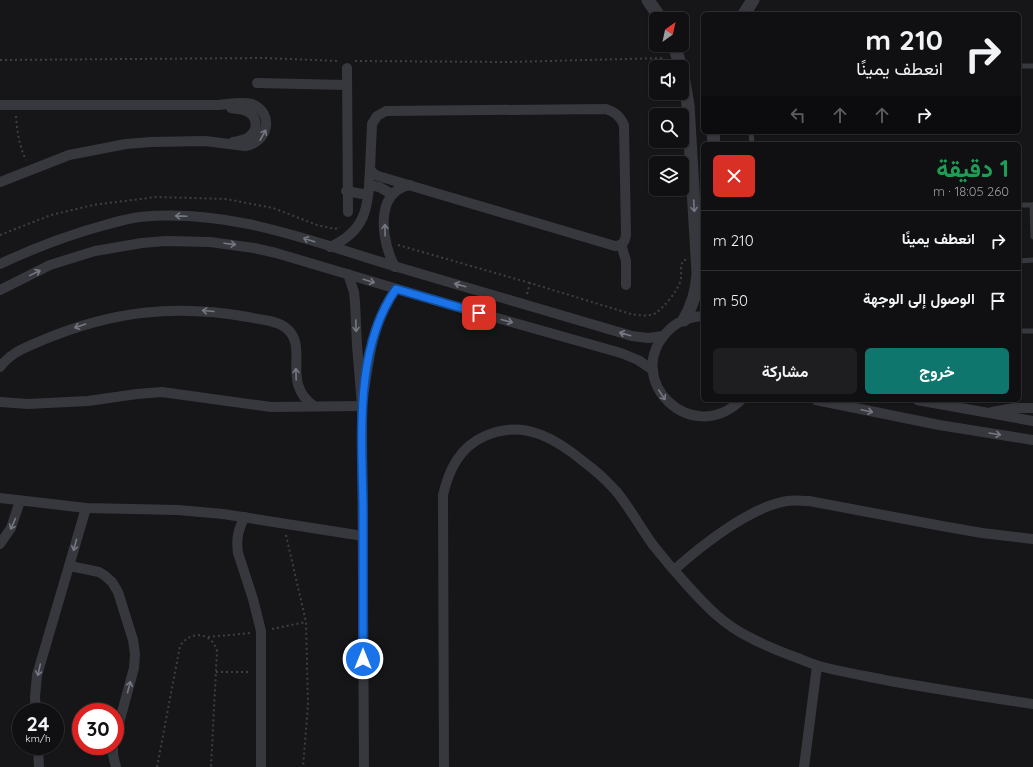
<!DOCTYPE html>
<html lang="ar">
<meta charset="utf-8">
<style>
:root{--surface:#101012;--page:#1e1e20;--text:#f1f3f6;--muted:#9c9d9f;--line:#303032;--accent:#0f766e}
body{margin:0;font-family:Quicksand,Vazirmatn,sans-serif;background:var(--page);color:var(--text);direction:rtl;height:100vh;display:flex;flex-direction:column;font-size:15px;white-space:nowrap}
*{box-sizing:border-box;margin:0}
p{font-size:13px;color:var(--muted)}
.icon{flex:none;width:22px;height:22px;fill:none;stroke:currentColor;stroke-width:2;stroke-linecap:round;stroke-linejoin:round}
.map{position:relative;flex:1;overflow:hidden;direction:ltr}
.drawer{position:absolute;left:701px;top:142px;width:320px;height:260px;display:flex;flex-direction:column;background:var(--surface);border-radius:6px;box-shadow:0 1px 3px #0004,0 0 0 1px var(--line);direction:rtl}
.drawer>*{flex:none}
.top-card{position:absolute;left:701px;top:12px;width:320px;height:122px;border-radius:6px;box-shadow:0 1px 3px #0004,0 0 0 1px var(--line);direction:rtl;background:#101012;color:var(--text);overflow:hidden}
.needle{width:26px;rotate:33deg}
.buttons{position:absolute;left:649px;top:12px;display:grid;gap:8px}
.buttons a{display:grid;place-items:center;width:40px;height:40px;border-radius:6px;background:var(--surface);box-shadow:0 1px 3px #0004,0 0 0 1px var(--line);font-size:20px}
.speed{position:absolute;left:12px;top:703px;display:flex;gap:8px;font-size:20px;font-weight:700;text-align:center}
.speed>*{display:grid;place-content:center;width:52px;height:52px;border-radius:50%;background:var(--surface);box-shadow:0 1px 3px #0004,0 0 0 1px var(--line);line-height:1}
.speed small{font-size:10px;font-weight:400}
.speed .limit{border:6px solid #d22;background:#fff;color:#111}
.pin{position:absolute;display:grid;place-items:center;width:34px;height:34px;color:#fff;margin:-17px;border-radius:8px;box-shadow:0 2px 6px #0006}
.me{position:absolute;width:44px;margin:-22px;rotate:0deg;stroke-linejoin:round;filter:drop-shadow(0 0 3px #0008)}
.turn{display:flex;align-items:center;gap:14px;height:84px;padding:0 12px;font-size:18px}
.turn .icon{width:52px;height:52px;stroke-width:2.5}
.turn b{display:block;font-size:28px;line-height:34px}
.lanes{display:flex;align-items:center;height:38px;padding:0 12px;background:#0003;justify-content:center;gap:20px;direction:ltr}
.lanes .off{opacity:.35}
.round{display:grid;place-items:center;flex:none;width:42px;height:42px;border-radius:6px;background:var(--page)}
.summary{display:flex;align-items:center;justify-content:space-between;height:68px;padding:0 12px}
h1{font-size:24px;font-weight:700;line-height:30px;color:#1e9e55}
.button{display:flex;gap:8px;margin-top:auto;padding:8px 12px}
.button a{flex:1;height:46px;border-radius:6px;background:var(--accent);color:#fff;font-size:16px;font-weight:700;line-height:46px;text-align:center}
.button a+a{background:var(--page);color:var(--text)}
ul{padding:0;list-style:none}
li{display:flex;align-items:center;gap:12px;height:60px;padding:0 12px;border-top:1px solid var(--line)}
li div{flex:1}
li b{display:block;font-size:15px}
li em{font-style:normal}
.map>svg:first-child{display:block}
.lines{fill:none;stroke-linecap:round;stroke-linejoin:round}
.path{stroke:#3d3f45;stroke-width:2;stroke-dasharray:2 3;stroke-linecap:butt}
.service{stroke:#37383e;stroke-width:5}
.minor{stroke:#37383e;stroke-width:10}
.tertiary{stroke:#37383e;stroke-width:13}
.oneway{stroke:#757882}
.route-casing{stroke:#114b97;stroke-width:10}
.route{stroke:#1a73e8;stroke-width:7}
</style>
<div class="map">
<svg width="1033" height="767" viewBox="0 0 1033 767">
<rect width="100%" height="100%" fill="#161618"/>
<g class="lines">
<g class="path">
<polyline points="0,60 265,58 339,61"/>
<polyline points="355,61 508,62 665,58"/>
<path d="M 16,116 C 17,130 19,146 26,160"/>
<polyline points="0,235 51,215 93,205 156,197 226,199 273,208 317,225 335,229 340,227"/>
<polyline points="398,245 530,283"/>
<path d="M 527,294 L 530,283 L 631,314 C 638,315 649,317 656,313 C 664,307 680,289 681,278 C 682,272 679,266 684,260 L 686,260"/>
<polyline points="286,535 306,622 308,705 303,767"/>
<polyline points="272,629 306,622"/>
<polyline points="208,637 250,633"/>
<polyline points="216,672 251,672"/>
<path d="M 157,767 L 180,646 C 190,630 212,632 217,651 L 211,767"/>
</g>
<g class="service">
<polyline points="1019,66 1033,66"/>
<polyline points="751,132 752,144"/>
<polyline points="1019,205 1033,205"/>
<polyline points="1032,205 1033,237"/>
<polyline points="1019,261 1033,260"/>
<polyline points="1019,331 1033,331"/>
</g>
<g class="minor">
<polyline points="347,68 348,212"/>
<polyline points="257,83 346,85"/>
<path d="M 0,105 L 218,105 C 228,104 242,101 252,104 C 275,113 268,143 245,146 L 205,141 L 151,142 L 126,144 L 69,155 L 0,182"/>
<path d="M 231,108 C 236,109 242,109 246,111 C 257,115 259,129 250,136 C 246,140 238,141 233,142"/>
<path d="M 606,109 C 615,112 620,116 624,125 L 626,235 C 625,242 622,246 615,246 L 378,176 L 374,174 L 370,169 L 372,124 L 377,116 L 386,111 Z"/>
<polyline points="369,185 379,187 392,194"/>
<polyline points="346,191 368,195"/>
<polyline points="621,244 626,261 626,285"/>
<path d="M 330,247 C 368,230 368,205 370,169"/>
<path d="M 0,264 C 34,248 68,235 105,225 C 116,222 129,218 140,217 C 229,208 311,241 394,266 C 473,290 553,312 632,336 L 648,338 L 663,336"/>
<path d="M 395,267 C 382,243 373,192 410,185"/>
<polyline points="348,274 354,292 355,302 357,345 362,406 364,767"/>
<polyline points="0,290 50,265 95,251 142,243 166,241 210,242 254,248 276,253 451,305 621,353 638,360 653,370"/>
<path d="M 703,316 C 690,317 676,322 667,332 C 622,380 692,448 741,400"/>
<path d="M 0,367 C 11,352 27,347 43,340 C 112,311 175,304 248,317 C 260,320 277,320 286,328 C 310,347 280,382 314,406"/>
<path d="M 364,391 C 370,352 373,322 396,289"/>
<polyline points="816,400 939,425 1033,440"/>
<polyline points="917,400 1033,421"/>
<polyline points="0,402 28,404 88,401 137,394 162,392 271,407 362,406"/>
<polyline points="992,412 1014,408 1033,408"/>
<polyline points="0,498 86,508 178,510 223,514 363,536"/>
<path d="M 245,517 C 238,529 236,539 238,553 L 253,599 L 261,631 L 261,766"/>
<polyline points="0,544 11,528 20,501"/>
<polyline points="70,566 99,572 104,575 112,582 118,592 133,640 135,654 134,668 115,738"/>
<path d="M 674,570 C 702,545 750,507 787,501 C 794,500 801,501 809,501 L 942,526 L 982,533 L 1033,539"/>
<polyline points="36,712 35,697 37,675 86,508"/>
<polyline points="38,746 39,767"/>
<polyline points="113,746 113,755 116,767"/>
<path d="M 444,767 L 443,495 C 449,469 460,447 485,436 C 523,419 555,438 584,462 C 595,470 606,480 616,491 C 630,508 640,527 653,545 C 664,559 676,573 688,586 C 706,606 724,625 749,637 C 764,645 779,651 795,657 C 803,660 811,664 819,666 C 842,672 866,676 890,681 C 937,689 985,697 1033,704"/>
<polyline points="804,767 817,666"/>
</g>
<g class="tertiary">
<polyline points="648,0 661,19"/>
<polyline points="744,14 753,0"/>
<polyline points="674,45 681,67"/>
<path d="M 682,70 L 688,105 L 698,273 C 697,291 693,305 684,320"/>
<polyline points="713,132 714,144"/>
</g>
</g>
<defs><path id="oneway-shaft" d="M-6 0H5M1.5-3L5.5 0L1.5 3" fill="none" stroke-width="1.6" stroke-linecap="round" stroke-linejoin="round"/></defs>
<g class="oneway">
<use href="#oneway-shaft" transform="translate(263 135) rotate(-61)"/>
<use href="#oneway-shaft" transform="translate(694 206) rotate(87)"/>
<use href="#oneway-shaft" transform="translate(181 216) rotate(-178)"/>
<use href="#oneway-shaft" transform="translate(385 230) rotate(-91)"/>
<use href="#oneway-shaft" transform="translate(309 240) rotate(-162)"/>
<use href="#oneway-shaft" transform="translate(230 244) rotate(7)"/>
<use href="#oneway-shaft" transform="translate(35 273) rotate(-26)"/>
<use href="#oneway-shaft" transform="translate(369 281) rotate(17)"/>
<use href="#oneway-shaft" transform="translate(460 285) rotate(-164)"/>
<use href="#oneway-shaft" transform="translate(208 311) rotate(-175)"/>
<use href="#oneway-shaft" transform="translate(507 321) rotate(15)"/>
<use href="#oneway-shaft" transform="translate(80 326) rotate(161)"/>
<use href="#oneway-shaft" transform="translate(356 326) rotate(88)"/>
<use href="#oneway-shaft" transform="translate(625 334) rotate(-164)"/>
<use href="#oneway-shaft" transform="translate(296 374) rotate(-92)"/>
<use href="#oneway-shaft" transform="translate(662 395) rotate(56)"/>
<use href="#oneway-shaft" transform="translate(867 411) rotate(12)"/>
<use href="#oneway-shaft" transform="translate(995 434) rotate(9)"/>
<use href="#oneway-shaft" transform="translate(13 524) rotate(114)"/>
<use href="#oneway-shaft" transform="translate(75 545) rotate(105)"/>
<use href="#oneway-shaft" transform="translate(39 670) rotate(103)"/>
<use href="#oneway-shaft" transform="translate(129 687) rotate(-75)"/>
</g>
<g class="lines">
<g class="route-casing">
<path id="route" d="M 363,659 C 363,609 363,558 363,507 C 362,437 354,349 396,289 L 479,313"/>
</g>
<use href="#route" class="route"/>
</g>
</svg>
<div class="buttons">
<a><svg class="needle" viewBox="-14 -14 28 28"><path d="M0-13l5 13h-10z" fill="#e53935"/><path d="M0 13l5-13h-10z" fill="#9c9d9f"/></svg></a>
<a><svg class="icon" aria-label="sound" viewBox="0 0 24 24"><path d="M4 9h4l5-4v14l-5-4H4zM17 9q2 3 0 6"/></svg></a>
<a><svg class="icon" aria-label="search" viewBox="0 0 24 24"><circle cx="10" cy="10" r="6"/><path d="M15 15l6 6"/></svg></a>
<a><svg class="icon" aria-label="layers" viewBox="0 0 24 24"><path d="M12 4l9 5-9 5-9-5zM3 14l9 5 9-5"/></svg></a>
</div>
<div class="speed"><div>24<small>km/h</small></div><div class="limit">30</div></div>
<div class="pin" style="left:479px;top:313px;background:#d93025"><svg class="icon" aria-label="arrive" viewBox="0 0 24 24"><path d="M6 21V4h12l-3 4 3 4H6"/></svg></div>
<svg class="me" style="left:363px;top:659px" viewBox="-20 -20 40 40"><circle r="17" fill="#1a73e8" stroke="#fff" stroke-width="3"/><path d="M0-11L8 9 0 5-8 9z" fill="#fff"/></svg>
<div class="top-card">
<div class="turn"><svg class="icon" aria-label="right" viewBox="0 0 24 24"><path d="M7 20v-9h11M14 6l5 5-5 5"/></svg><div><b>210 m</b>انعطف يمينًا</div></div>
<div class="lanes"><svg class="icon off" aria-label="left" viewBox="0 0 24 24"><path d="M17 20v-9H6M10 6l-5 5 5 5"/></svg><svg class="icon off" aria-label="ahead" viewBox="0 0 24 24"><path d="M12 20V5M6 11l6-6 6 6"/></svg><svg class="icon off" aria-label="ahead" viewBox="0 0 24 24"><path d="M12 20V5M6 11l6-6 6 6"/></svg><svg class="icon" aria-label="right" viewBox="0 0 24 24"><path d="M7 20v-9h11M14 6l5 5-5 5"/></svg></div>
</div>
<section class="drawer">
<div class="summary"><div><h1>1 دقيقة</h1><p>260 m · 18:05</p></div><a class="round" style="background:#d93025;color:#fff"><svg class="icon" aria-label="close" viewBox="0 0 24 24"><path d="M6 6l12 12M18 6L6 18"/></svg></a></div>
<ul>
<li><svg class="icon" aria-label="right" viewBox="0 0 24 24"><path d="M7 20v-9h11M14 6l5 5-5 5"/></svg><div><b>انعطف يمينًا</b></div><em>210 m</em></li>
<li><svg class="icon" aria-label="arrive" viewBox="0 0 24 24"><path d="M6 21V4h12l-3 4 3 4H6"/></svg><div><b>الوصول إلى الوجهة</b></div><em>50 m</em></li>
</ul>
<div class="button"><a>خروج</a><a>مشاركة</a></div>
</section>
</div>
